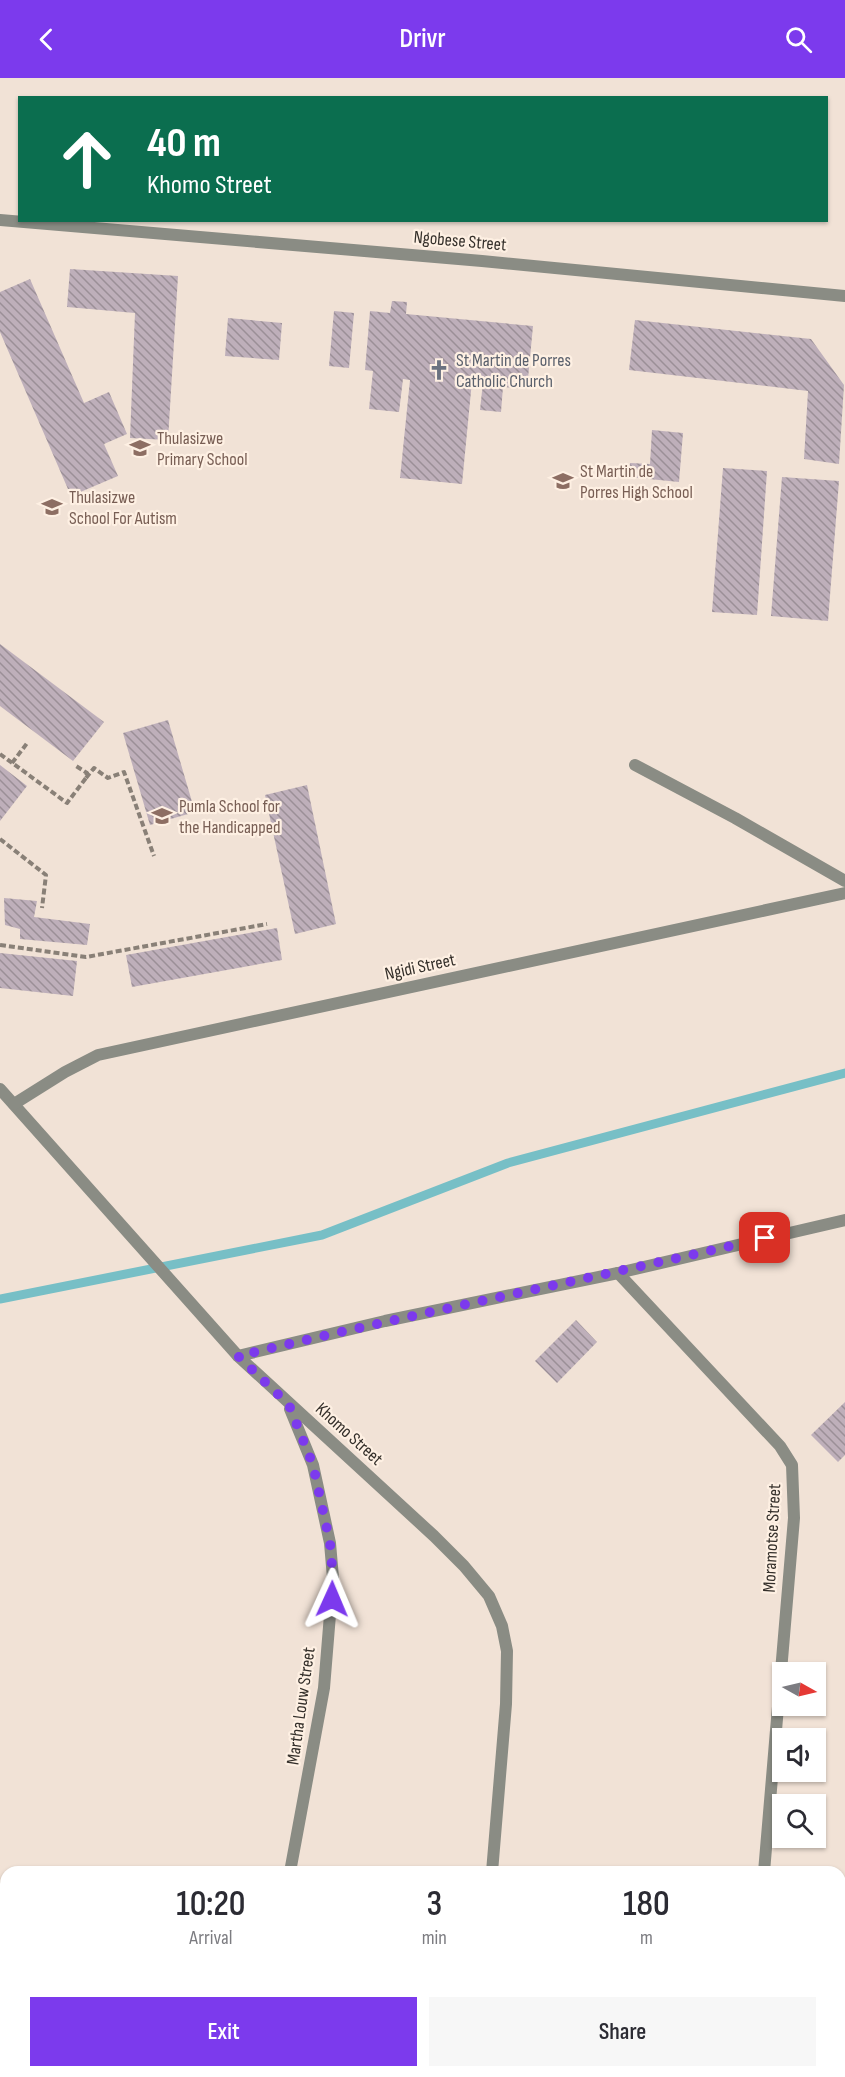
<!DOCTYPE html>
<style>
:root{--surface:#fff;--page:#f7f7f7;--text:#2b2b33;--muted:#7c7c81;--accent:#7c3aed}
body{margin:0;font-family:"Sofia Sans Condensed",sans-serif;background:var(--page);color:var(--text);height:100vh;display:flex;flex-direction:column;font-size:22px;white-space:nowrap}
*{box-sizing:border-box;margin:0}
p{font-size:20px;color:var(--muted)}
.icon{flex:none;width:33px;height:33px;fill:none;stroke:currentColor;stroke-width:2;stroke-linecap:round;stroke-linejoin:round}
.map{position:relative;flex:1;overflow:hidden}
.details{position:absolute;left:0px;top:1788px;width:846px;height:212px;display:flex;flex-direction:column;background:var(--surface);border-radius:18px 18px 0 0;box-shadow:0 2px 4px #0004}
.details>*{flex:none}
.guide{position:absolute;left:18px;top:18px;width:810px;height:126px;border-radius:0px;box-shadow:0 2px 4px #0004;background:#0b6e4f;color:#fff;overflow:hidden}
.needle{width:39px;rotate:98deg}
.fabs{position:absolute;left:772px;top:1584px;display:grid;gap:12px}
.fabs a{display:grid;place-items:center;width:54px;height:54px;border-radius:0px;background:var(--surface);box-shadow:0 2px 4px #0004;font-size:30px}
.pin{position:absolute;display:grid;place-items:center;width:51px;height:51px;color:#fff;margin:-26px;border-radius:12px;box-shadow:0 3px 9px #0006}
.me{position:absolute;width:66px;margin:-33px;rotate:1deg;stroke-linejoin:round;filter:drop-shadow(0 0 4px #0008)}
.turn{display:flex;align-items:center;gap:21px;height:126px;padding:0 30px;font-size:27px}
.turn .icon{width:78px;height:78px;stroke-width:2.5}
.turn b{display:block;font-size:42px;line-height:51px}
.eta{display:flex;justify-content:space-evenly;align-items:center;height:102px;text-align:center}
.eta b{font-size:36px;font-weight:600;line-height:42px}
.button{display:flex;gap:12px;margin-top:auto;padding:12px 30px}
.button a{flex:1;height:69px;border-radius:0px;background:var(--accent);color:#fff;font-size:24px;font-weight:600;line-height:69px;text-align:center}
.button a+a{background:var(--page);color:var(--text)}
header{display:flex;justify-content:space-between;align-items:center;height:78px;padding:0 30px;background:var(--accent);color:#fff;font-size:27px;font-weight:600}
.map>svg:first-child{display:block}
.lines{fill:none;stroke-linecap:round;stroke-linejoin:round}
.stream{stroke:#77bfc6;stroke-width:9}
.building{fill:url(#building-back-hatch)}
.path{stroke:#898077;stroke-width:4;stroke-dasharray:6 3;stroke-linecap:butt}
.lane{stroke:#8a8c84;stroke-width:12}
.street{stroke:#8a8c84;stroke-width:12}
.route{stroke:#7c3aed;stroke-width:10;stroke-dasharray:0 18}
.labels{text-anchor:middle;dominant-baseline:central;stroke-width:4.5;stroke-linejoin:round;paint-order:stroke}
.street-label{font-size:18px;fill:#342f2a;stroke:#fef0e3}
.worship-label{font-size:18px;fill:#5b616d;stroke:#fef0e3;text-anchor:start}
.education-label{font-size:18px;fill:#785e54;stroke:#fef0e3;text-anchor:start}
</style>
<header><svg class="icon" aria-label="back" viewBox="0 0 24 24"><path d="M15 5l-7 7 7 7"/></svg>Drivr<svg class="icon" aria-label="search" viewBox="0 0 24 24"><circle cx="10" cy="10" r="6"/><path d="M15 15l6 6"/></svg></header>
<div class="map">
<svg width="845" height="1999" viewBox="0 0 845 1999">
<defs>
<pattern id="building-back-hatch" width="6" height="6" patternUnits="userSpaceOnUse" patternTransform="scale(1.5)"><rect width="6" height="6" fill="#beafba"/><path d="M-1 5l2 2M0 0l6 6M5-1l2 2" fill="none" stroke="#9b8f97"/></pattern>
</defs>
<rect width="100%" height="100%" fill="#f1e2d6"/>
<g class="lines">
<polyline class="stream" points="0,1221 322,1157 508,1085 845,995"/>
</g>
<g class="building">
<polygon points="70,191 178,198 168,362 130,360 135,235 67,229"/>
<polygon points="30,201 84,325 109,314 127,356 104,366 118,398 71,418 0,254 0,214"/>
<polygon points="392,223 407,224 406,236 533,248 527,311 503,309 501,334 480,332 483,304 472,303 462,406 400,400 410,302 403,301 399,334 369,331 373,293 365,292 370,233 390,235"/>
<polygon points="334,233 354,235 349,290 329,288"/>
<polygon points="228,240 282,245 279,282 225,278"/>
<polygon points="635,242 811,261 844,307 839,386 804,381 808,313 629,292"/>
<polygon points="652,352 683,355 679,404 629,399 630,385 650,386"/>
<polygon points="723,390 767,393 757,537 712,534"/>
<polygon points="782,399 839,403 828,543 771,538"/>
<polygon points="0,566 104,644 73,683 0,628"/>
<polygon points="168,642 195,734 150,747 123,655"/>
<polygon points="0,687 27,708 0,743"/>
<polygon points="307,707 336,846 295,856 265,717"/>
<polygon points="4,820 37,823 34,839 90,846 87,867 20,861 20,851 5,847"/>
<polygon points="277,850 282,882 132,909 126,877"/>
<polygon points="0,875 77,883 73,918 0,910"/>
<polygon points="576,1242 597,1264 557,1305 535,1283"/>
<polygon points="845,1324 845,1377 838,1384 811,1357"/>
</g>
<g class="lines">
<g class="path">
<polyline points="0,676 67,725 86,700 87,695 76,688"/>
<polyline points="12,685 28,664"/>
<polyline points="86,700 94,690 108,700 124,694 154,778"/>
<polyline points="0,761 46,797 42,830"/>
<polyline points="0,867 86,879 267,846"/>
</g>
<polyline class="lane" points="635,687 735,740 845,803"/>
<g class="street">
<polyline points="0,142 482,183 845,218"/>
<polyline points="0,1011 238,1278 434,1458 464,1488 489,1518 502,1548 507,1573 506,1626 492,1794"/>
<polyline points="14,1026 65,994 98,977 845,815"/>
<polyline points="618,1195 780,1368 792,1387 794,1440 764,1794"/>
<polyline points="238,1278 385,1243 618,1195 845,1142"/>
<polyline points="290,1794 324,1610 333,1500 330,1465 313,1387 290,1331"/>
<polyline points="840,1984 845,1985"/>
<polyline points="229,1999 230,1994"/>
<polyline points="475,1999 475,1994"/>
</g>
</g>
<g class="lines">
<path class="route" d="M 332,1521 L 333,1500 L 330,1465 L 313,1387 L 289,1327 L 238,1278 C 413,1236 590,1201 765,1160"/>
</g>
<defs>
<g id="church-bare" transform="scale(1.62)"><path d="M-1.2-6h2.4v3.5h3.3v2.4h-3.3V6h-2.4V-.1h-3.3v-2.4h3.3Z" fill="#6b7280" stroke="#fef0e3" stroke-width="2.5" paint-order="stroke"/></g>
<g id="school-bare" transform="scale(1.62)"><path d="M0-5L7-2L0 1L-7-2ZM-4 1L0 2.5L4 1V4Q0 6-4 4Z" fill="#8d6e63" stroke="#fef0e3" stroke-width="2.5" paint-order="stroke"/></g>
</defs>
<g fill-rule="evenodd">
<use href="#church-bare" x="439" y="292"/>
<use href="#school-bare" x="140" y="370"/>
<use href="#school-bare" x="563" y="403"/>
<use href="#school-bare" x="52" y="429"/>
<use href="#school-bare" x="162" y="738"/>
</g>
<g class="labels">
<g class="street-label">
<text transform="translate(460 163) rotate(5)">Ngobese Street</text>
<text transform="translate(420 889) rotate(-12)">Ngidi Street</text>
<text transform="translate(349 1356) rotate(42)">Khomo Street</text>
<text transform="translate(772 1460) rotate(-87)">Moramotse Street</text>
<text transform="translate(301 1628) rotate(-82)">Martha Louw Street</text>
</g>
<g class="worship-label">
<text x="456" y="282">St Martin de Porres<tspan x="456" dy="21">Catholic Church</tspan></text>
</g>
<g class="education-label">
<text x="157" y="360">Thulasizwe<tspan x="157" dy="21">Primary School</tspan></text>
<text x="580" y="393">St Martin de<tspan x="580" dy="21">Porres High School</tspan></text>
<text x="69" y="419">Thulasizwe<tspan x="69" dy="21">School For Autism</tspan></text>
<text x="179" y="728">Pumla School for<tspan x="179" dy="21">the Handicapped</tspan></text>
</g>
</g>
</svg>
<div class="fabs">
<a><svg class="needle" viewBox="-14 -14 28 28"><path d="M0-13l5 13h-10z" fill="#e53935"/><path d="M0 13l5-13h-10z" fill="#7c7c81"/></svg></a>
<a><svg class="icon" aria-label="sound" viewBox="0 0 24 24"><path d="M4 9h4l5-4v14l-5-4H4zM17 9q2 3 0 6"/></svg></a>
<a><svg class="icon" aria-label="search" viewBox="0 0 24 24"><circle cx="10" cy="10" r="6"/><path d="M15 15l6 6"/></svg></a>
</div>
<div class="pin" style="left:765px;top:1160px;background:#d93025"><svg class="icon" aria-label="arrive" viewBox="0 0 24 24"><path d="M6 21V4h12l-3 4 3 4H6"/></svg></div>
<svg class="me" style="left:332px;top:1521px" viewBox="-20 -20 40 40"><path d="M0-17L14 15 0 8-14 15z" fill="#7c3aed" stroke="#fff" stroke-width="4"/></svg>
<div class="guide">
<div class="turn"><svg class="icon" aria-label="ahead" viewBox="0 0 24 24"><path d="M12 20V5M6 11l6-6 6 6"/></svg><div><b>40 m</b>Khomo Street</div></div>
</div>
<section class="details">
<div class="eta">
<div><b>10:20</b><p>Arrival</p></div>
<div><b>3</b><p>min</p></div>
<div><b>180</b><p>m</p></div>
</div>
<div class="button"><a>Exit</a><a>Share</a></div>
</section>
</div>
